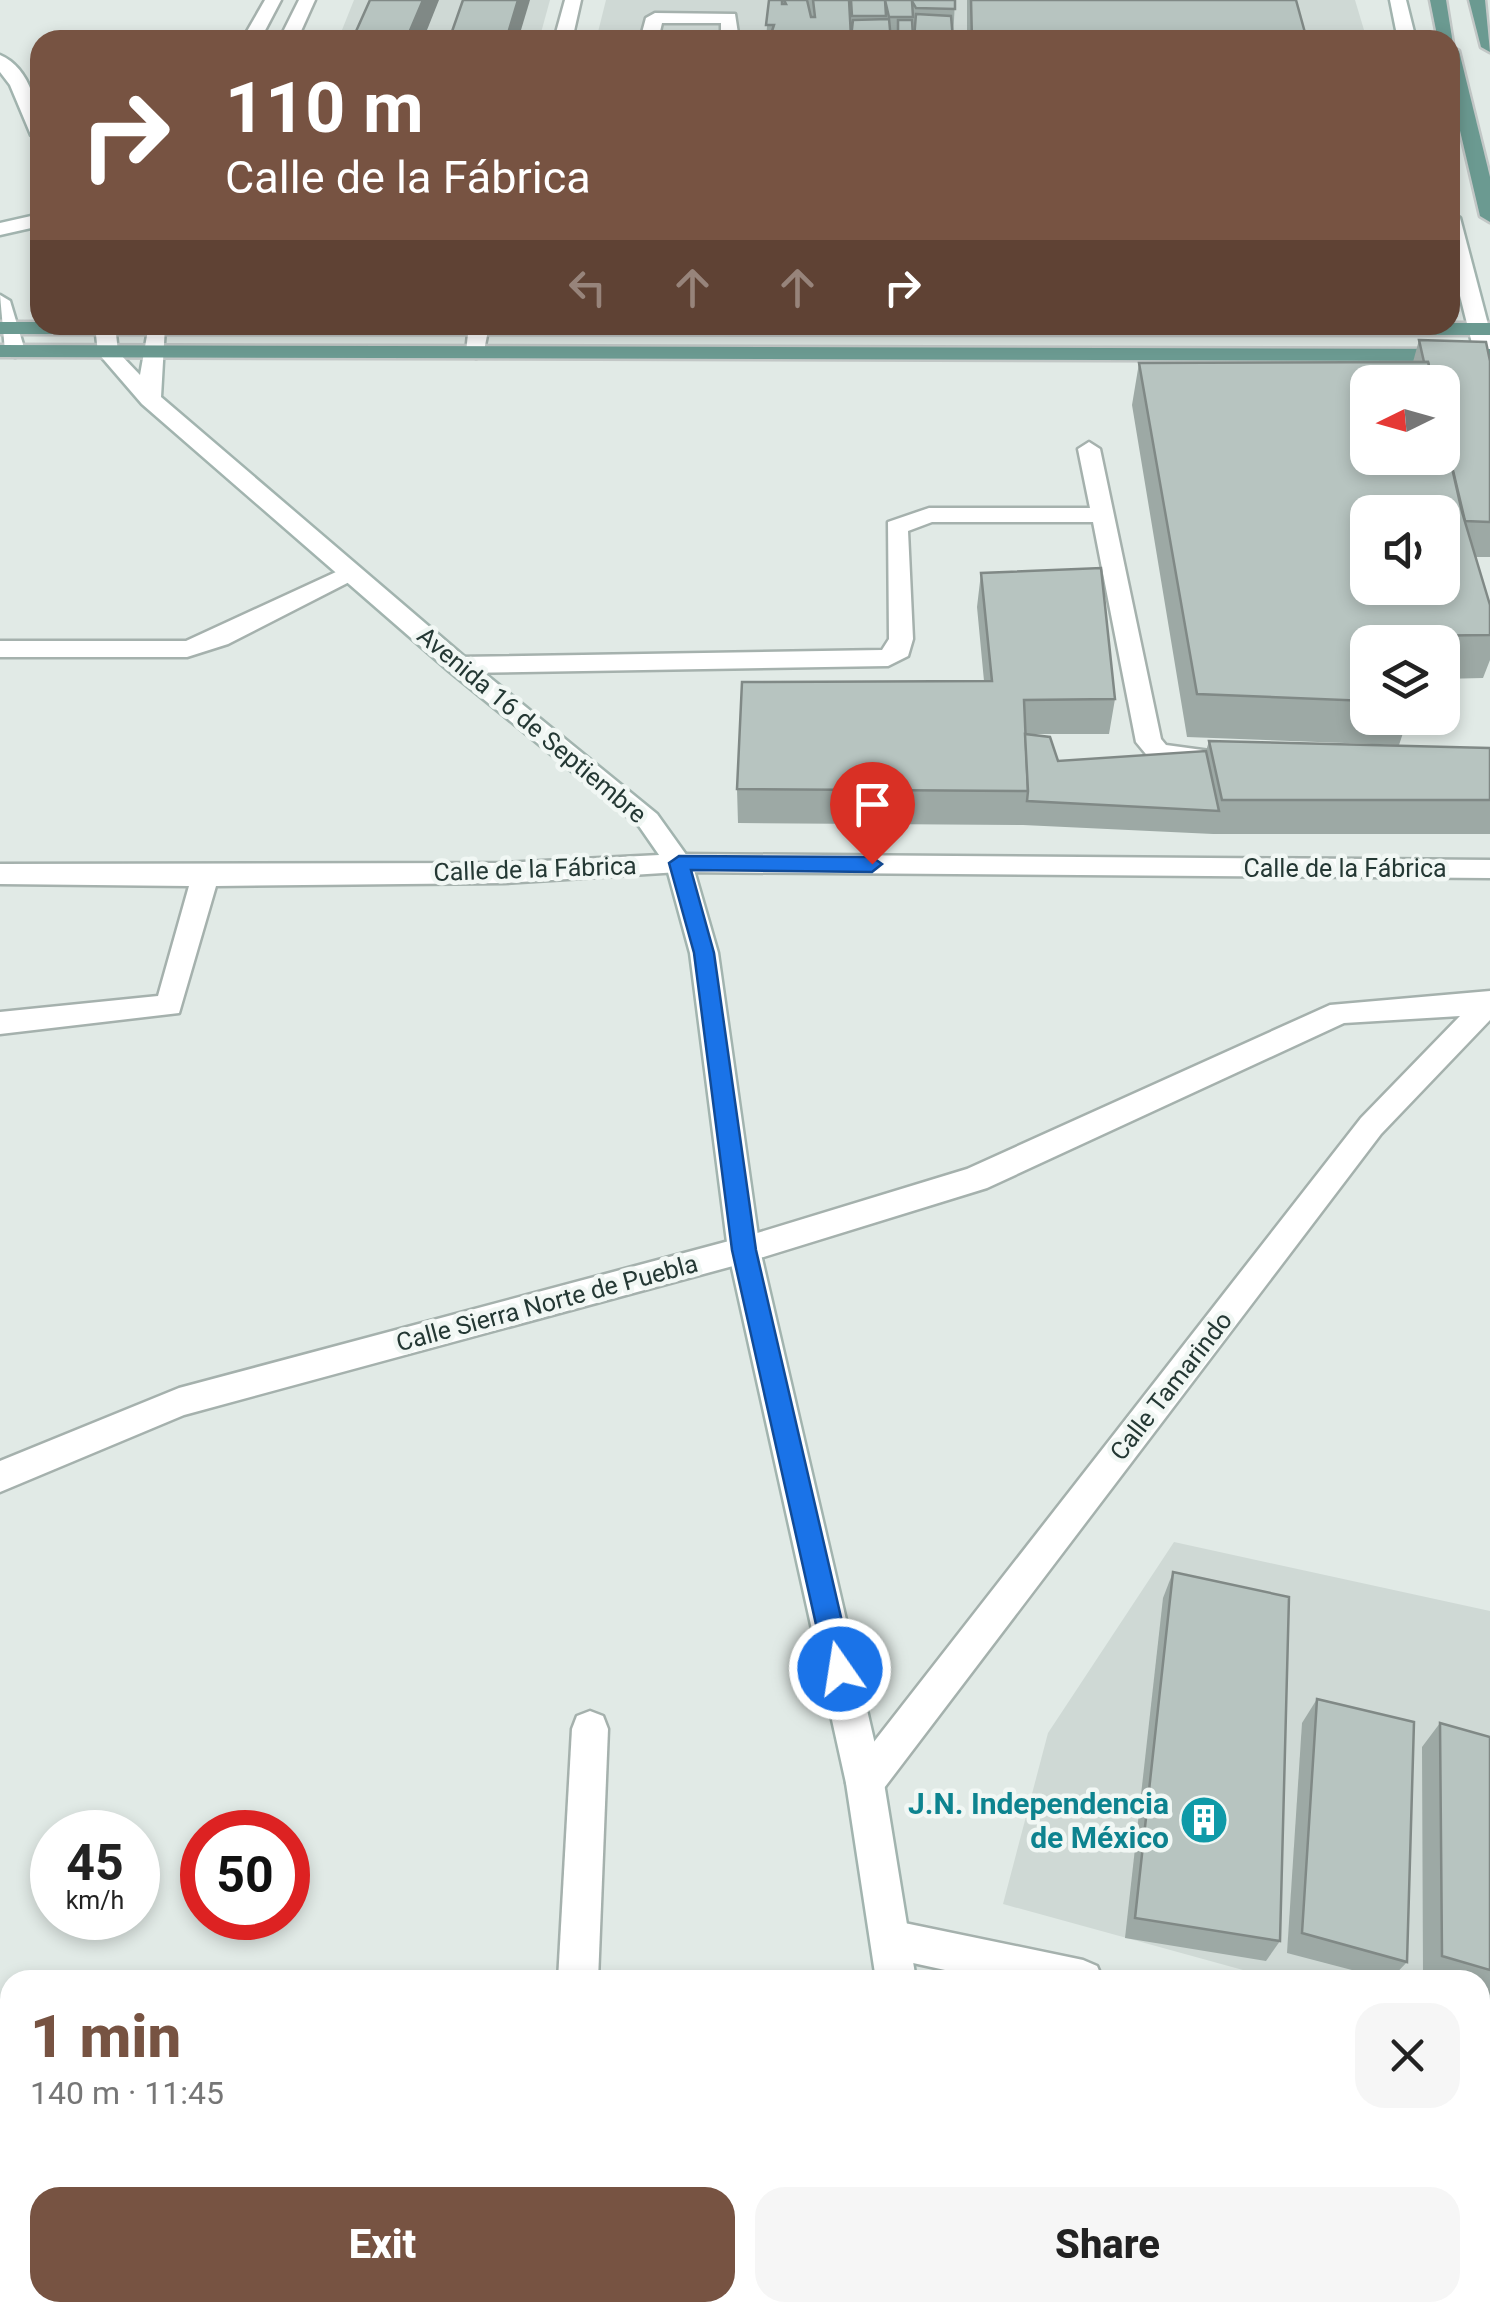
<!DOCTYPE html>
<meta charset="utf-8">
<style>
:root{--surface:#fff;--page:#f6f6f6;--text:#222;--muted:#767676;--accent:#775342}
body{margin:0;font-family:Roboto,sans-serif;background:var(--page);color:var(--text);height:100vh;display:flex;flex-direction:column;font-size:38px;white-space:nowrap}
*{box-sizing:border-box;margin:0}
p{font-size:32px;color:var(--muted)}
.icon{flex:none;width:55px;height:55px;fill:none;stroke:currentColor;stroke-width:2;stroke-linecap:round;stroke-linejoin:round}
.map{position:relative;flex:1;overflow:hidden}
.side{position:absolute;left:0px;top:1970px;width:1490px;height:352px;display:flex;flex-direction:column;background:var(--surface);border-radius:30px 30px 0 0;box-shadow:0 5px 15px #0003}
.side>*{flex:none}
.top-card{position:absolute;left:30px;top:30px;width:1430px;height:305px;border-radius:30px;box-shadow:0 5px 15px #0003;background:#775342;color:#fff;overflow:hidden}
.needle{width:65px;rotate:265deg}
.fabs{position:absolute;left:1350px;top:365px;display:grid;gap:20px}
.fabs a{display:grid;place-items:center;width:110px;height:110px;border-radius:20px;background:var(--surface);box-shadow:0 5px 15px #0003;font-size:50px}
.speed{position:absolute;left:30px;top:1810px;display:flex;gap:20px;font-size:50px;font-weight:700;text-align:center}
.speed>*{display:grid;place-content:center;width:130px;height:130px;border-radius:50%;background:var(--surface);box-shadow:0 5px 15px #0003;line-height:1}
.speed small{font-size:25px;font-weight:400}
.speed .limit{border:15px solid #d22;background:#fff;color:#111}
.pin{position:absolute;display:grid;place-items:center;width:85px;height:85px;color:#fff;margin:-102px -42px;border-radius:50% 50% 50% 0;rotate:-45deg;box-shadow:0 0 10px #0007}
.pin .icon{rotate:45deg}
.me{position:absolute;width:110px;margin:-55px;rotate:347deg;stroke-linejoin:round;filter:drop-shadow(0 0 8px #0008)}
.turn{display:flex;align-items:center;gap:35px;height:210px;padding:0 30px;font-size:45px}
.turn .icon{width:130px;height:130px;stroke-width:2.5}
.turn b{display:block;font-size:70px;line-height:85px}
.lanes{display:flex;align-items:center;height:95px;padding:0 30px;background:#0003;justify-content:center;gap:50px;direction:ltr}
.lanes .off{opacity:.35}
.round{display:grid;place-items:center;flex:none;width:105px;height:105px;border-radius:30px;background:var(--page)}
.headline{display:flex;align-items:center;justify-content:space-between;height:170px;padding:0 30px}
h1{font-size:60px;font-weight:800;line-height:75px;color:var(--accent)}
.cta{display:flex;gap:20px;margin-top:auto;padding:20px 30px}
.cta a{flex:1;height:115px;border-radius:30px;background:var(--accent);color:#fff;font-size:40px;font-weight:800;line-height:115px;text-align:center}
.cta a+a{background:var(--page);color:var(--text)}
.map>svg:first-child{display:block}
.built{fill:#cfd9d5}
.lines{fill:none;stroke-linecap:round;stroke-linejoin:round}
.lane-casing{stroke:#a5b1ad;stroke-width:5}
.street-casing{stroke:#a5b1ad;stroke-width:5}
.secondary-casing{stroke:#a2b4af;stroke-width:5}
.primary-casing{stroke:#c2c7c6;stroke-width:5}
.lane{fill:#fff;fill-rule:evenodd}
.street{fill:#fff;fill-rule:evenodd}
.secondary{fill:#fff;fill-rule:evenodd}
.primary{fill:#6b9a91;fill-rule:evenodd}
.wall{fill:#9da9a5}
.shaded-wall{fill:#808986}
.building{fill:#b7c4c0;stroke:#808986;stroke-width:2.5;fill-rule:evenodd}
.route{fill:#1a73e8;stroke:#114b97;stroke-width:2.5}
.labels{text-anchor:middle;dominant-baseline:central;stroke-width:9;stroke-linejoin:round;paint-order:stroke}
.street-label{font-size:25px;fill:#243834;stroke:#f1f7f4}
.near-culture-label{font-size:30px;font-weight:bold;fill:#0d838f;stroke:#f1f7f4;text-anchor:end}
</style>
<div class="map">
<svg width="1490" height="2321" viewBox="0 0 1490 2321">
<rect width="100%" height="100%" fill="#e1eae6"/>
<g class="built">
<polygon points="354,0 550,0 539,40 338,40"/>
<polygon points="606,0 1355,0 1367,40 596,40"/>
<polygon points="1174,1542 1490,1611 1490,2038 1480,2035 1480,1980 1279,1980 1003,1904 1048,1733"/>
</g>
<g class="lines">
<g class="lane-casing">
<g id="lane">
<polygon points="655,13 735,14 739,40 721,40 721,23 662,23 658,40 640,40 646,18"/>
<polygon points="1089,442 1100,449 1161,739 1166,745 1210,751 1214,757 1210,763 1150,759 1136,742 1093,522 932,522 908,531 913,639 908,656 888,666 458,673 446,665 458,657 882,650 889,639 888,522 929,508 1090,508 1078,449"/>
</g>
</g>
<g class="street-casing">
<g id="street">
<polygon points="265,0 281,0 260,40 242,40"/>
<polygon points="299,0 315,0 297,40 279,40"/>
<polygon points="565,0 581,0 572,40 554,40"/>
<polygon points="469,325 489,325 483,356 476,358 466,352"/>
<polygon points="349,566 361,573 357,578 228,644 187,657 0,657 0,641 186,641"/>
<polygon points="679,854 1490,860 1490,878 679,872 504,883 216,886 179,1013 0,1034 0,1012 158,996 189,886 0,884 0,864 504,863"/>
<polygon points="1490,991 1490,1020 1381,1134 878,1796 865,1801 852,1796 846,1783 852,1770 1361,1118 1460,1016 1344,1023 987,1188 744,1263 184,1415 0,1492 0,1461 179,1388 744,1237 967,1169 1330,1005"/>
<polygon points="590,1711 603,1716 608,1729 598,1980 558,1980 572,1729 577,1716"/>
<polygon points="890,1920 1083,1960 1097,1966 1103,1980 991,1980 890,1958 876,1953 871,1939 876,1925"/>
<polygon points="1480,2045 1490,2047 1490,2087 1480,2085"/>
<polygon points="540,2312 583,2312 583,2321 539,2321"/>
</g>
</g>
<g class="secondary-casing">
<g id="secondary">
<polygon points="1390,0 1406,0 1416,40 1398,40"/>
<path d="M 0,55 C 31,68 40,111 40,141 L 31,135 L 10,85 L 0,72 Z"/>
<polygon points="1450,212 1460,218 1490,332 1490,377 1479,371 1450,256"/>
<polygon points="40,214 40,226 0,235 0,223"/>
<polygon points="0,295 10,301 25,351 22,355 15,357 5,351"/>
<polygon points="95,325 115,325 118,352 140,375 148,330 151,326 165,326 161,397 467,659 657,814 692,863 718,953 760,1250 884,1783 916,1980 876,1980 846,1783 728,1250 690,953 666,865 639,826 449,671 142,404 98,353"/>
<polygon points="922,2312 965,2312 966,2321 922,2321"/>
</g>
</g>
<g class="primary-casing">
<g id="primary">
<polygon points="1430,0 1446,0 1453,44 1438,40"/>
<polygon points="1469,0 1485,0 1490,52 1481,47"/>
<polygon points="1450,46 1459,51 1490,177 1490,222 1480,216 1450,88"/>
<polygon points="0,322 1490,323 1490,335 0,334"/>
<polygon points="0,345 1490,349 1490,361 0,357"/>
</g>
</g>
<use href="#lane" class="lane"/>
<use href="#street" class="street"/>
<use href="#secondary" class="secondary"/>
<use href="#primary" class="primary"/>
</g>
<g class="wall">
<polygon points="769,0 955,0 953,40 766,40"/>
<polygon points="967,0 1296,0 1307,40 967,40"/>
<polygon points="1419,340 1490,361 1490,557 1476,557 1490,605 1490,660 1483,678 1442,679 1442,642 1368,642 1368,718 1408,718 1399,745 1187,737 1132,405 1139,363 1413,362"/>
<polygon points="981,573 1115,699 1109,734 1025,734 1058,761 1206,751 1209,741 1490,748 1490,834 1213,834 1023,825 738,823 737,789 984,681 977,607"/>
<polygon points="1173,1572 1280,1941 1266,1961 1125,1938 1163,1598"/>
<polygon points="1317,1699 1407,1962 1390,1980 1287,1953 1302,1723"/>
<polygon points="1440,1723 1490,1737 1490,1995 1480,1992 1480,1980 1439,1980 1423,1975 1422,1747"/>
</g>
<g class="shaded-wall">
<polygon points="423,0 439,0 423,40 406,40"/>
<polygon points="518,0 530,0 518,40 506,40"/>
</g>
<g class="building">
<polygon points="370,0 423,0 406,40 353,38"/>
<polygon points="463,0 518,0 506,40 449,40"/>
<polygon points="769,0 782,0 782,4 786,4 784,0 807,0 811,17 815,17 813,0 849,0 851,37 853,20 889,19 891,40 769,40 774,25 766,25"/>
<polygon points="851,0 885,0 886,16 852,16"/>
<polygon points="885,0 955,0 955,9 916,8 912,1 913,17 889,17"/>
<polygon points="971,0 1296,0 1307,40 972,40"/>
<polygon points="916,14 951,16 953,40 914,39"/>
<polygon points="898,20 912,20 913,37 898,37"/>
<polygon points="1419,340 1486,342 1490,361 1490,522 1465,521 1442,424 1442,382 1433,382 1428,362 1424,362"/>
<path d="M 1428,362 L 1433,382 L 1368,382 L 1368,458 L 1442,458 L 1442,424 L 1462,512 L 1490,605 L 1490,635 L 1404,636 L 1404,642 L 1368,642 L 1368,701 L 1197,694 L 1139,363 ZM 1368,512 L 1442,512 L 1442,588 L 1368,588 Z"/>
<polygon points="1101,568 1115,699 1024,700 1028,791 737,789 742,682 992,681 981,573"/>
<polygon points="1025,734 1050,737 1058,761 1206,751 1219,811 1027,801 1028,791"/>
<polygon points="1209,741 1490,748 1490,800 1222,800"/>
<polygon points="1173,1572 1289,1597 1280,1941 1135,1918"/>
<polygon points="1317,1699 1414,1722 1407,1962 1302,1933"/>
<polygon points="1440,1723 1490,1737 1490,1970 1442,1956"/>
</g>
<polygon class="route" points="679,856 872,857 882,864 872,872 691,870 714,953 756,1250 853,1669 849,1678 840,1682 830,1678 826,1669 732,1250 694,953 669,863"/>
<defs>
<g id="building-disc" transform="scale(2.5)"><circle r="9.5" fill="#0f9aa8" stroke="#f1f7f4"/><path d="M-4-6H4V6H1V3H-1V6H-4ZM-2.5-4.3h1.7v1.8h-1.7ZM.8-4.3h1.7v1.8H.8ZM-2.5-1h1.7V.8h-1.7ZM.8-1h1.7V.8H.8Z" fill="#fff"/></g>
</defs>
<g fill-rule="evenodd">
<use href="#building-disc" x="1204" y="1820"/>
</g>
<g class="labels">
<g class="street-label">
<text transform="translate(532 725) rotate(40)">Avenida 16 de Septiembre</text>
<text x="1345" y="868">Calle de la Fábrica</text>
<text transform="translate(535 869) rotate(-2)">Calle de la Fábrica</text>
<text transform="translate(547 1303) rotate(-15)">Calle Sierra Norte de Puebla</text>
<text transform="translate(1171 1386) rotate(-52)">Calle Tamarindo</text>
</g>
<g class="near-culture-label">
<text x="1169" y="1803">J.N. Independencia<tspan x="1169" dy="34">de México</tspan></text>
</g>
</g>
</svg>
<div class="fabs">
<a><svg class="needle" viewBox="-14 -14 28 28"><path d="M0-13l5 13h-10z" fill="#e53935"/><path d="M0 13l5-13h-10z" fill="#767676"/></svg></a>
<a><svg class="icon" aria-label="sound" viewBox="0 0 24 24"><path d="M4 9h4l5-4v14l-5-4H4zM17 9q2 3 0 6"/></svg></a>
<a><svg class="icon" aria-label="layers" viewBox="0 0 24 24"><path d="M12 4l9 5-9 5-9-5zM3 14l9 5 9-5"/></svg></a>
</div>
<div class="speed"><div>45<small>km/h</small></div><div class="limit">50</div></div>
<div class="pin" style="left:872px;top:864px;background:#d93025"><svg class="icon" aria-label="arrive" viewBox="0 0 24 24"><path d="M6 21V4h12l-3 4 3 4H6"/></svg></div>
<svg class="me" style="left:840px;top:1669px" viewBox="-20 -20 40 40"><circle r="17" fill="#1a73e8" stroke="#fff" stroke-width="3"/><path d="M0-11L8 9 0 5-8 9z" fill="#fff"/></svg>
<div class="top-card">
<div class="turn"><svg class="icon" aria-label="right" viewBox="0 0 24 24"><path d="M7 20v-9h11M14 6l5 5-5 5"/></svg><div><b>110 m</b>Calle de la Fábrica</div></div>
<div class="lanes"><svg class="icon off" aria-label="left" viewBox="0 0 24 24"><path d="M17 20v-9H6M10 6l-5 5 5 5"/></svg><svg class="icon off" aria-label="ahead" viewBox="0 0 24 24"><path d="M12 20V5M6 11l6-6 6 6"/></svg><svg class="icon off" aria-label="ahead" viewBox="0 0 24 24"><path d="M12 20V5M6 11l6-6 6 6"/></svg><svg class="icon" aria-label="right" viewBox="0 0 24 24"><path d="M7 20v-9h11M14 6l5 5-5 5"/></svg></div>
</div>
<section class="side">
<div class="headline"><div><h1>1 min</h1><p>140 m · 11:45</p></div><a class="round"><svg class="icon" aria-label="close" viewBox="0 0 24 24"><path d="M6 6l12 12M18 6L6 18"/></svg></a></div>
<div class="cta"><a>Exit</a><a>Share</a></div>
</section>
</div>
